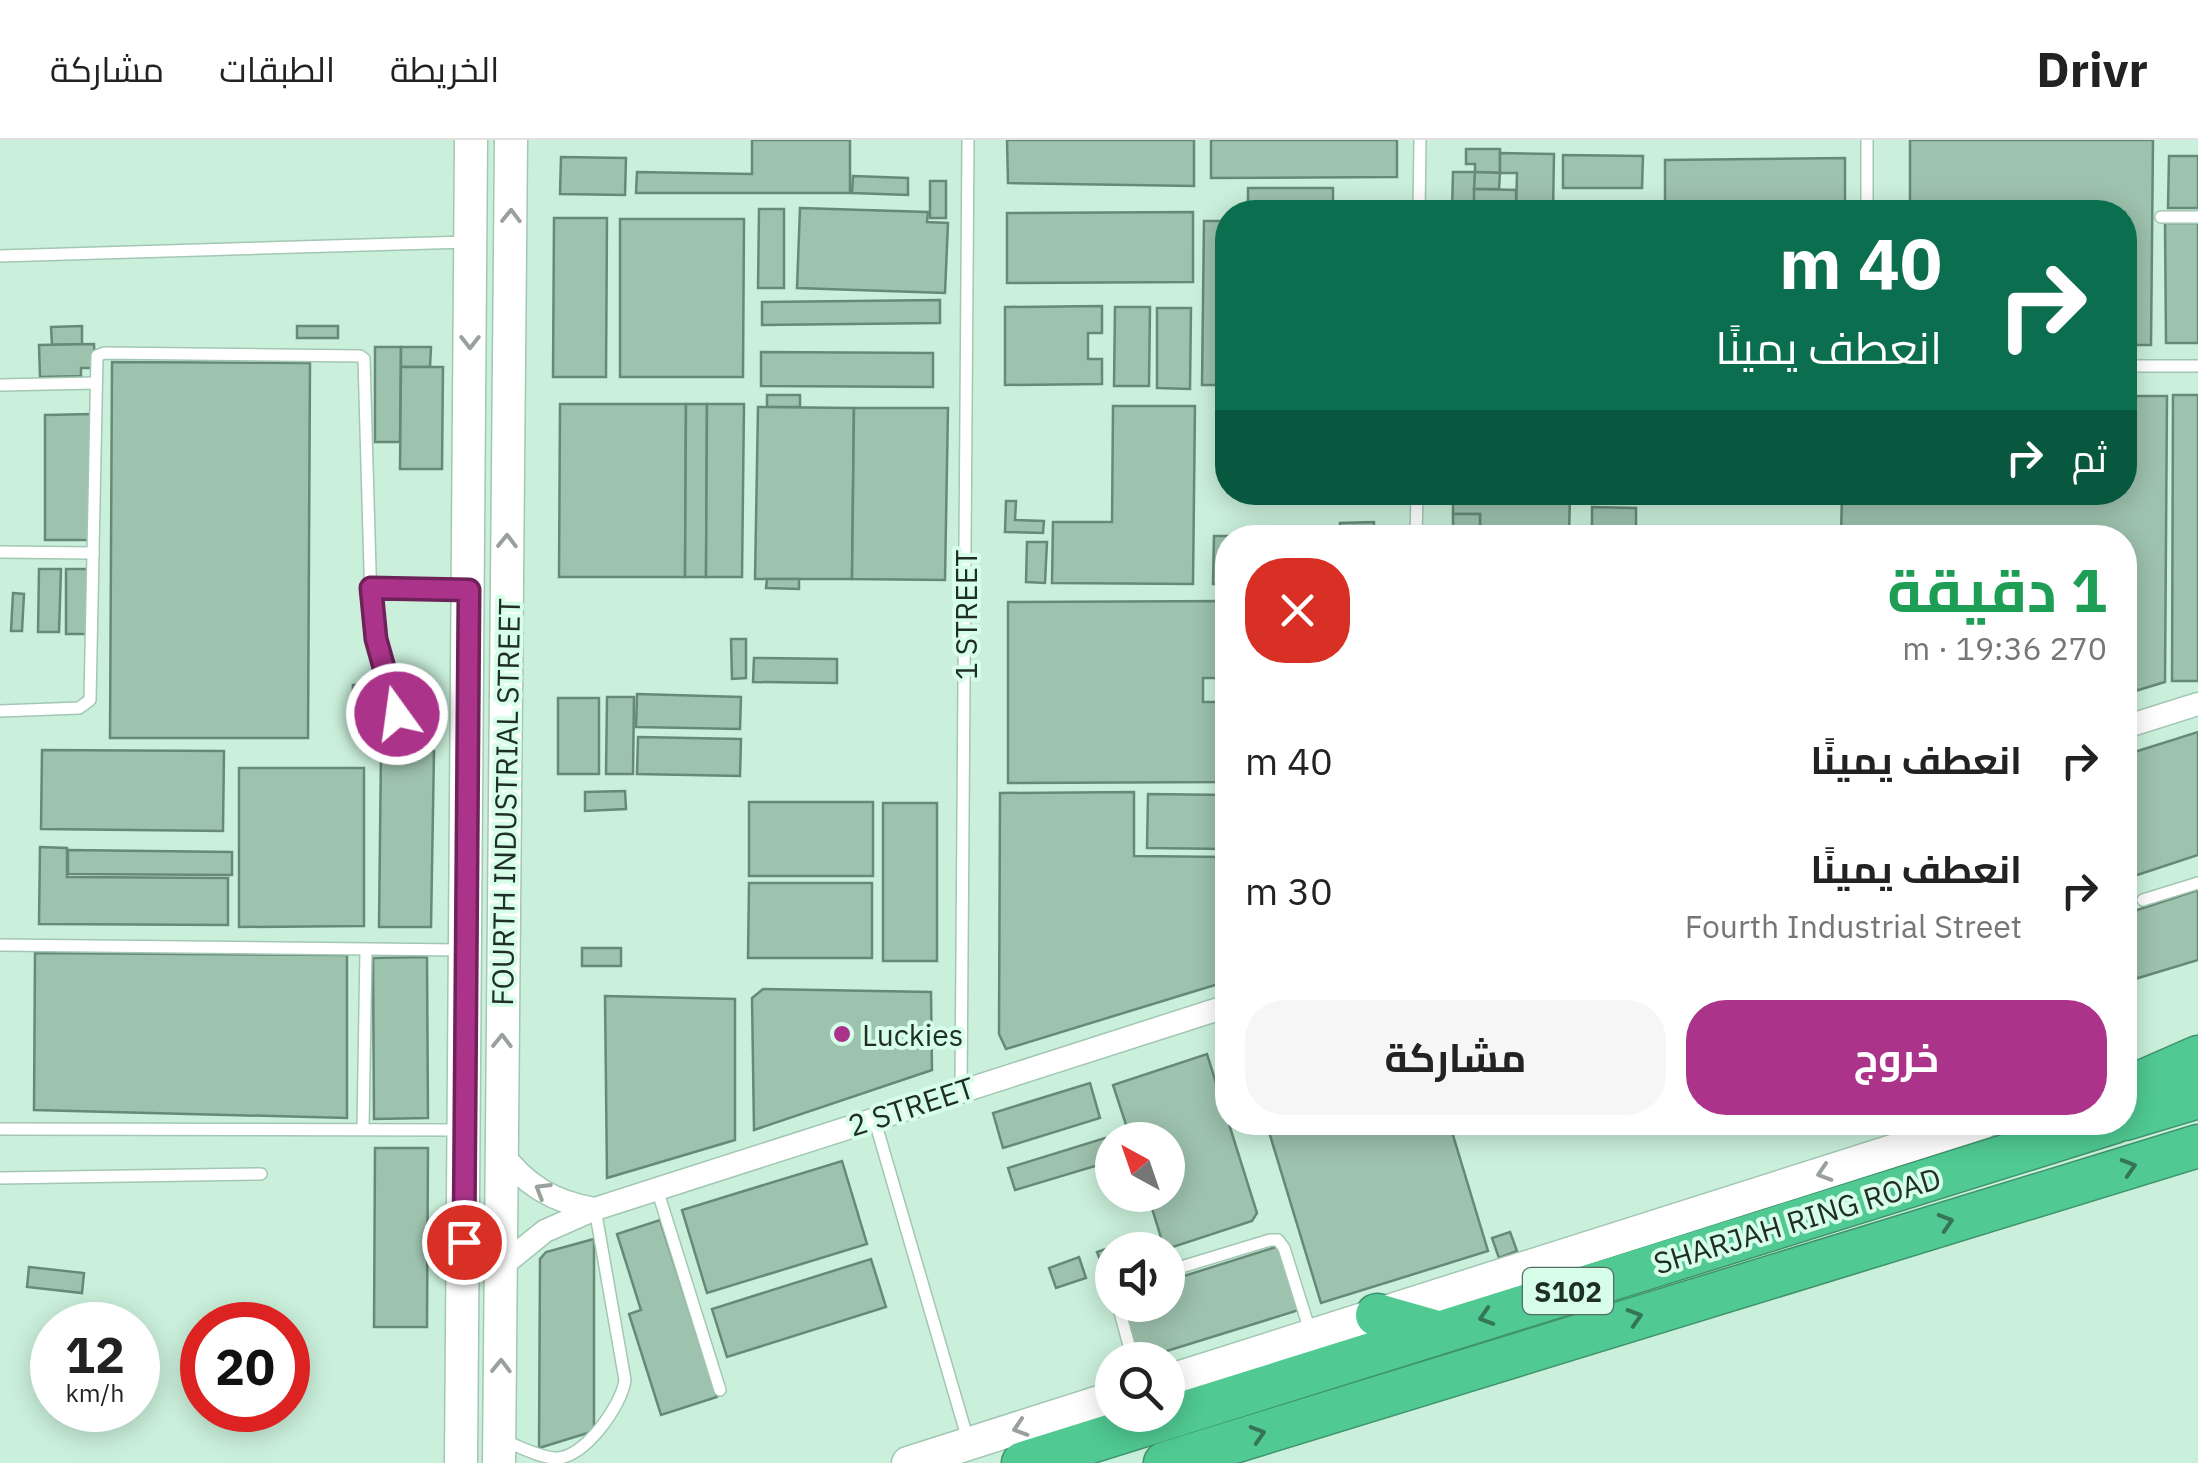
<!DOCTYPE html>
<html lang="ar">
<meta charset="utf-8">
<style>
:root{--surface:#fff;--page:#f6f6f6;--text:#222;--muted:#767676;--line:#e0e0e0;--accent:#ab348a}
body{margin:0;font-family:"IBM Plex Sans",Cairo,sans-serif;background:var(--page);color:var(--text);direction:rtl;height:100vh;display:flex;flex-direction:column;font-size:38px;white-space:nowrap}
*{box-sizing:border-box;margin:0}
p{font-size:32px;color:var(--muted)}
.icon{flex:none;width:55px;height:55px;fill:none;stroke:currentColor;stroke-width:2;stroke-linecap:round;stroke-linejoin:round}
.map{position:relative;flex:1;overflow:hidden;direction:ltr}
.drawer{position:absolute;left:1215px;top:385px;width:922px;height:610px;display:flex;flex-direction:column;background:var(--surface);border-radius:40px;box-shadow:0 5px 25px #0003;direction:rtl}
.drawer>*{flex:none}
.hud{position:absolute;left:1215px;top:60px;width:922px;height:305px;border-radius:40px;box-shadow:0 5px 25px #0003;direction:rtl;background:#0b6e4f;color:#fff;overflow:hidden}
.needle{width:65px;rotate:320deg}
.controls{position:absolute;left:1095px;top:982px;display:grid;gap:20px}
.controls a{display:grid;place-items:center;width:90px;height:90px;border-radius:50%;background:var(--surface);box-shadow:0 5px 25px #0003;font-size:50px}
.speed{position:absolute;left:30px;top:1162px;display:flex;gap:20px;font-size:50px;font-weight:700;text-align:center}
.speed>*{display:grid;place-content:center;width:130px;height:130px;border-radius:50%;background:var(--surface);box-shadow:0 5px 25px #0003;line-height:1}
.speed small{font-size:25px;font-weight:400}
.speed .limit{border:15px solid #d22;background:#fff;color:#111}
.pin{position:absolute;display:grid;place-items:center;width:85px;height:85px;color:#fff;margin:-42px;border:5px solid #fff;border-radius:50%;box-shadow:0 2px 10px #0007}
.me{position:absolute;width:110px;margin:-55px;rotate:346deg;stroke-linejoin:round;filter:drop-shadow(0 0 8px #0008)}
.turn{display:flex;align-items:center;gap:35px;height:210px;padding:0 30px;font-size:45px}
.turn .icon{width:130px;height:130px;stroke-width:2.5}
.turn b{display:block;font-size:70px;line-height:85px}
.then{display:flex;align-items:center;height:95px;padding:0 30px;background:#0003;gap:20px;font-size:38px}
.round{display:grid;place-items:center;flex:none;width:105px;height:105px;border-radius:40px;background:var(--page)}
.summary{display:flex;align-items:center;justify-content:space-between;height:170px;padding:0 30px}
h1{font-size:60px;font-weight:700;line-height:75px;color:#1e9e55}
.button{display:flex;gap:20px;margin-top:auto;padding:20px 30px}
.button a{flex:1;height:115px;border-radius:40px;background:var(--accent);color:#fff;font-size:40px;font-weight:700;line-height:115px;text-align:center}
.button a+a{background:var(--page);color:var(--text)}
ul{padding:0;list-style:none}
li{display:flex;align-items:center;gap:30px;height:130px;padding:0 30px}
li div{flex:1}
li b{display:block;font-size:38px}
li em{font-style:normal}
header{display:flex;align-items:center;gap:60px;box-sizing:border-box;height:140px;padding:0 50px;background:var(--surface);border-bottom:2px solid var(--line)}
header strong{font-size:48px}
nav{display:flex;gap:55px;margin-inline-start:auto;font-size:35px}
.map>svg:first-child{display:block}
.building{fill:#9dc2ae;stroke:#678a78;stroke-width:2.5}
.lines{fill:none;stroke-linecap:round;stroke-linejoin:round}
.lane-casing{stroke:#a2c7b2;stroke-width:14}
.street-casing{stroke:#a2c7b2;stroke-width:25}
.secondary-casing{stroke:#a2c7b2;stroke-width:35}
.highway-casing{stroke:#3f936c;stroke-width:45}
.lane{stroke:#fff;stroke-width:11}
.street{stroke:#fff;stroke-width:22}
.secondary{stroke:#fff;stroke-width:32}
.highway{stroke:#50c992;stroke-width:42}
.oneway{stroke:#9aa19d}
.oneway2{stroke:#357457}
.route-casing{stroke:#6f225a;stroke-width:25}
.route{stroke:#ab348a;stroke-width:18}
.poi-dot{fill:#ab348a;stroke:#d7fee8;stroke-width:4}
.labels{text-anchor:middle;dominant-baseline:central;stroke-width:8;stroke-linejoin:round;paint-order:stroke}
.shield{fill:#d7fee8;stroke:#566c60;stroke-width:2.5}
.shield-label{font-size:28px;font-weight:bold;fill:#1f2e26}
.street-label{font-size:30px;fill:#1f2e26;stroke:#d7fee8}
.poi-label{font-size:30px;fill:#1f2e26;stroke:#d7fee8;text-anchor:start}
</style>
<header>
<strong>Drivr</strong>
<nav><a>الخريطة</a><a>الطبقات</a><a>مشاركة</a></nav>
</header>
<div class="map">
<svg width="2198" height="1323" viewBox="0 0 2198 1323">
<rect width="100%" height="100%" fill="#caf0db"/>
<g class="building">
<polygon points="752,0 850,0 850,53 636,53 637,32 752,34"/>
<polygon points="1007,0 1194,0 1194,46 1008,43"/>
<polygon points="1211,0 1397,0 1397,37 1211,38"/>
<polygon points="1910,0 2153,0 2151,205 2125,205 2125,72 1910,72"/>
<polygon points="1466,9 1500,9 1500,33 1475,32 1475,24 1466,24"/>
<polygon points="1500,13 1554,14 1553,72 1516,72 1517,33 1500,33"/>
<polygon points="1563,15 1643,16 1642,48 1563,48"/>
<polygon points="2169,16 2198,16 2198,68 2168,68"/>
<polygon points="561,17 626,18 625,55 560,54"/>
<polygon points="1845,18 1845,72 1665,72 1665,20"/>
<polygon points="1453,32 1475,32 1474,72 1452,72"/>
<polygon points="1475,32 1500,33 1499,49 1474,49"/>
<polygon points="853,36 908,38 908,55 852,53"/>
<rect x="930" y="41" width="16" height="37"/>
<rect x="1248" y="48" width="85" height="15"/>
<polygon points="1474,49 1516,50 1516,69 1474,69"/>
<polygon points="800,68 928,72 927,82 948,83 945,153 797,148"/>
<polygon points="759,69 784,69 784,148 758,148"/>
<polygon points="1193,72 1193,142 1007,143 1007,73"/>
<polygon points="554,78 607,78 606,237 553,237"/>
<polygon points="620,79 744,79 743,237 620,237"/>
<polygon points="1204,81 1228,81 1228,245 1202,245"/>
<polygon points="2165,83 2198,83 2198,203 2166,203"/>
<polygon points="940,160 940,183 762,185 762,162"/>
<polygon points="1102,166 1102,193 1088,193 1088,219 1102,219 1102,244 1005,245 1005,167"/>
<polygon points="1115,167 1150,167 1149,246 1114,246"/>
<polygon points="1157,168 1191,168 1190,249 1157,248"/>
<polygon points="82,186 82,204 52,205 51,187"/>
<rect x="297" y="186" width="41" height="12"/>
<polygon points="94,204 95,228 81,228 81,236 40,237 39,205"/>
<polygon points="375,207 401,207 400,302 375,302"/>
<polygon points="401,207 431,207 430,227 401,227"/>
<polygon points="761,212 933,213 933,247 761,246"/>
<polygon points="112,222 310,223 308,598 110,598"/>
<polygon points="401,227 443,227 442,329 400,329"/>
<rect x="767" y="255" width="33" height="12"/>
<polygon points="2173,255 2198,255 2198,541 2172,541"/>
<polygon points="2125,256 2167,256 2165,542 2125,554 2125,398 1841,398 1842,352 2125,352"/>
<polygon points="560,264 686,264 685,437 559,437"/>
<polygon points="686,264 707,264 706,437 685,437"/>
<polygon points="707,264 744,264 742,437 706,437"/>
<polygon points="1113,266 1195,266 1193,444 1052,443 1053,382 1112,382"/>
<polygon points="758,267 854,268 852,439 755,439"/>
<polygon points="854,268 948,268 945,440 852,439"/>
<polygon points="92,274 92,400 45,400 45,275"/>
<polygon points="1453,352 1570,352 1569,398 1480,398 1480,374 1453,374"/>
<polygon points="1006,361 1016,361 1015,380 1044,381 1043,393 1005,392"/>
<polygon points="1592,367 1636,368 1636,398 1592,398"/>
<rect x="1453" y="374" width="27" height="24"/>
<polygon points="1374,382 1374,398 1340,398 1340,383"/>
<polygon points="1214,396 1242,396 1228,398 1228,444 1213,444"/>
<polygon points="1027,402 1047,402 1045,443 1026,442"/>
<polygon points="39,429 61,429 59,492 38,492"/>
<rect x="66" y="429" width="24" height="65"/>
<polygon points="767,439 799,439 799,449 766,448"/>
<polygon points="13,453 24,454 22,491 11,491"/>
<polygon points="1228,461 1228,538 1203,538 1203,562 1228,562 1228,642 1008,643 1008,462"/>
<polygon points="731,499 746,499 746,538 732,539"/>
<polygon points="754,518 837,519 837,543 753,542"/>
<polygon points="353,545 377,545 376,572 352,572"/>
<polygon points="637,554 741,557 740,589 636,587"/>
<polygon points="607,557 634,557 633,634 606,634"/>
<rect x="558" y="558" width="41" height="76"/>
<polygon points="2198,592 2198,715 2125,739 2125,615"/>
<polygon points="638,597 741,599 740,636 637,634"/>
<polygon points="42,610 224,611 223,691 41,689"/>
<polygon points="381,610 434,611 431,787 379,787"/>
<polygon points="239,628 364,628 364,786 239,787"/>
<polygon points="625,651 626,669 585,671 585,652"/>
<polygon points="1134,652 1134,716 1228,717 1228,841 1006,909 999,894 1000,653"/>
<polygon points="1148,654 1228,655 1228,709 1147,708"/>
<rect x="749" y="662" width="124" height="74"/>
<rect x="883" y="663" width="54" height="158"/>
<polygon points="40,707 67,708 67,737 228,738 228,785 39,784"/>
<polygon points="68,710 232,712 232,735 68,734"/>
<polygon points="749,743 872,743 872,818 748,818"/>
<polygon points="2198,750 2198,820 2125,842 2125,774"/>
<rect x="582" y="808" width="39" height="18"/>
<polygon points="35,813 347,815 347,978 34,970"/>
<polygon points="427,817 428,978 374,979 373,818"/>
<polygon points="763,849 931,852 932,930 754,990 752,858"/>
<polygon points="605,856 735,859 735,1000 607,1038"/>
<polygon points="1207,914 1257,1073 1252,1081 1173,1107 1162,1101 1148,1055 1168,1055 1168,1000 1131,1000 1113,945"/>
<polygon points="1090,943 1100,978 1003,1008 993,973"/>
<polygon points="1266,982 1449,982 1488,1111 1321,1163"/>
<polygon points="1105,998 1112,1021 1015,1050 1008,1028"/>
<polygon points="375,1008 428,1008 427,1187 374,1187"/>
<polygon points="842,1021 867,1104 707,1153 682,1070"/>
<polygon points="660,1080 717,1257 661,1275 629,1174 641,1170 617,1094"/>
<polygon points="1510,1092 1517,1111 1499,1118 1492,1098"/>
<polygon points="594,1099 594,1291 539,1308 540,1119 546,1112"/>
<polygon points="1126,1102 1129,1110 1112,1110 1112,1127 1104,1130 1097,1112"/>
<polygon points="1279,1106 1299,1170 1138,1220 1121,1165 1168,1165 1168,1141"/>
<polygon points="1079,1117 1086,1138 1056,1148 1049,1128"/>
<polygon points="871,1119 886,1167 727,1217 712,1169"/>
<polygon points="29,1127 84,1133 82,1153 27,1147"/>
</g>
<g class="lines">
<g class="lane-casing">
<g id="lane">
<polyline points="1419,72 1420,0"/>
<polyline points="1867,72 1867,0"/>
<polyline points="2161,77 2198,77"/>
<polyline points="0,116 466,102"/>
<polyline points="2125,226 2198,226"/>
<polyline points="0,245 95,243"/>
<polyline points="1416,398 1417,352"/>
<polyline points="0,412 93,413"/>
<polyline points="371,448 467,450"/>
<polyline points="0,571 79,568 90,560 97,216 104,213 360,216 364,219 371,465 377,499 397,574 388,583 356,582"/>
<polyline points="2143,760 2198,743"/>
<polyline points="0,805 461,810"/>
<polyline points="961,950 968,0"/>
<polyline points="874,978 968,1300"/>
<polyline points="0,989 461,990"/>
<polyline points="363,989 366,809"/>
<polyline points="0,1038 261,1034"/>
<polyline points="657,1049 720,1250"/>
<polyline points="1168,1131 1270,1100 1278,1100 1284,1108 1310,1191"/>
<polyline points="1118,1165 1133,1220"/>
<path d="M 504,1301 C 519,1306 540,1318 556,1318 C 584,1319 622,1265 625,1240 L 595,1069"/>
</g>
</g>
<g class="street-casing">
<g id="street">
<polyline points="2125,587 2198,564"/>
<path d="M 501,1012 C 526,1046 554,1062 595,1069"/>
<polyline points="503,1125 545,1091 595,1069 1228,866"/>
</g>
</g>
<g class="secondary-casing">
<g id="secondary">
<polyline points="1168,1241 1984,982"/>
<polyline points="461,1323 471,0"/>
<polyline points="499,1323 511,0"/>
<polyline points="908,1323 1112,1258"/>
</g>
</g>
<g class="highway-casing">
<g id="highway">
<polyline points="2125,949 2198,917"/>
<polyline points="2125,979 2198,957"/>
<polyline points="1377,1175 1437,1192"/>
<polyline points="1023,1323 2114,982"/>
<polyline points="1165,1323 2198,1006"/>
</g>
</g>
<use href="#lane" class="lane"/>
<use href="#street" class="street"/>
<use href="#secondary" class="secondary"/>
<use href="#highway" class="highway"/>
</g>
<defs><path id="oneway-chevron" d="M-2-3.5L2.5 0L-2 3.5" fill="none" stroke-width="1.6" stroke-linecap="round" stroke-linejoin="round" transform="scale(2.5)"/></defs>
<g class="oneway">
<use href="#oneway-chevron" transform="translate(511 76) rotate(-89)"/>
<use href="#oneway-chevron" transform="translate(470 202) rotate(90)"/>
<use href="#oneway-chevron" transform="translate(507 401) rotate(-89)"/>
<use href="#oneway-chevron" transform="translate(502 901) rotate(-89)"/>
<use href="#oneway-chevron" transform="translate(1824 1033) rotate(162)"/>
<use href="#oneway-chevron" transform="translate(542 1050) rotate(-149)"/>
<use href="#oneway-chevron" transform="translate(501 1226) rotate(-89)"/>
<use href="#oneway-chevron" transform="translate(1020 1288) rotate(162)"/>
</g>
<g class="oneway2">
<use href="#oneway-chevron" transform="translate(2129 1027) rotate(-17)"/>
<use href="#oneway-chevron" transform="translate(1946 1082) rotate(-17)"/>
<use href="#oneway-chevron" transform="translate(1486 1177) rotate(163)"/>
<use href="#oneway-chevron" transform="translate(1635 1177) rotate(-17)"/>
<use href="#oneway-chevron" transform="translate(1258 1294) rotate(-17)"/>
</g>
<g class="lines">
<g class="route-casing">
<polyline id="route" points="397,574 376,499 371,448 469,450 464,1102"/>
</g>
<use href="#route" class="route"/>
</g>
<circle class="poi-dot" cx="842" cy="894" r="10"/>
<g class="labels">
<rect class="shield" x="1523" y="1128" width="90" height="46" rx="8"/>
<g class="shield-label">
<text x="1568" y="1151">S102</text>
</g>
<g class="street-label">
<text transform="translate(965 475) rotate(-90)">1 STREET</text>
<text transform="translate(505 662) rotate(-89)">FOURTH INDUSTRIAL STREET</text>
<text transform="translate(911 966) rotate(-18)">2 STREET</text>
<text transform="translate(1797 1080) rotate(-17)">SHARJAH RING ROAD</text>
</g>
<g class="poi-label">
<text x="862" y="894">Luckies</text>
</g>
</g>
</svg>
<div class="controls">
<a><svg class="needle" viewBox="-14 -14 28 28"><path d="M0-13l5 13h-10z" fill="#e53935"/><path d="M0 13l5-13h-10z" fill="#767676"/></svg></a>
<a><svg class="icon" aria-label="sound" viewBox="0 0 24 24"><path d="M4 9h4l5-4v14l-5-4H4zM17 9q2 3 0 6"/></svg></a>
<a><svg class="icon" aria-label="search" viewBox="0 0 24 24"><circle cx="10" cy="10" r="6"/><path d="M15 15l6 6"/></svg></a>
</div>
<div class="speed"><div>12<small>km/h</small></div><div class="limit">20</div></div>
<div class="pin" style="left:464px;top:1102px;background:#d93025"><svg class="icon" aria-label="arrive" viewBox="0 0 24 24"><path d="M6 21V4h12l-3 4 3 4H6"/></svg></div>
<svg class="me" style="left:397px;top:574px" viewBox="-20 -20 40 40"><circle r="17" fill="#ab348a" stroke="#fff" stroke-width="3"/><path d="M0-11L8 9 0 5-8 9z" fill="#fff"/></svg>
<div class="hud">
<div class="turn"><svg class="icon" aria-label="right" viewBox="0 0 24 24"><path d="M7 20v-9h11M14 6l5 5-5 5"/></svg><div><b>40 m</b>انعطف يمينًا</div></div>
<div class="then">ثم<svg class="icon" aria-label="right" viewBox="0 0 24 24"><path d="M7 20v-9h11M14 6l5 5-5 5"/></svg></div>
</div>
<section class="drawer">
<div class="summary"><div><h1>1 دقيقة</h1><p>270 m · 19:36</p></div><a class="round" style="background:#d93025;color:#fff"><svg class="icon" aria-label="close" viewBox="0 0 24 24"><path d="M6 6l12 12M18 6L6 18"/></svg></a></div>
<ul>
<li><svg class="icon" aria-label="right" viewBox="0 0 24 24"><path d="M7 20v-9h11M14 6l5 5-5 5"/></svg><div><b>انعطف يمينًا</b></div><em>40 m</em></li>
<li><svg class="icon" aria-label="right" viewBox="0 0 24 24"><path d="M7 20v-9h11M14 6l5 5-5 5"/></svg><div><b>انعطف يمينًا</b><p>Fourth Industrial Street</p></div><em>30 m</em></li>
</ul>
<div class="button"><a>خروج</a><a>مشاركة</a></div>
</section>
</div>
